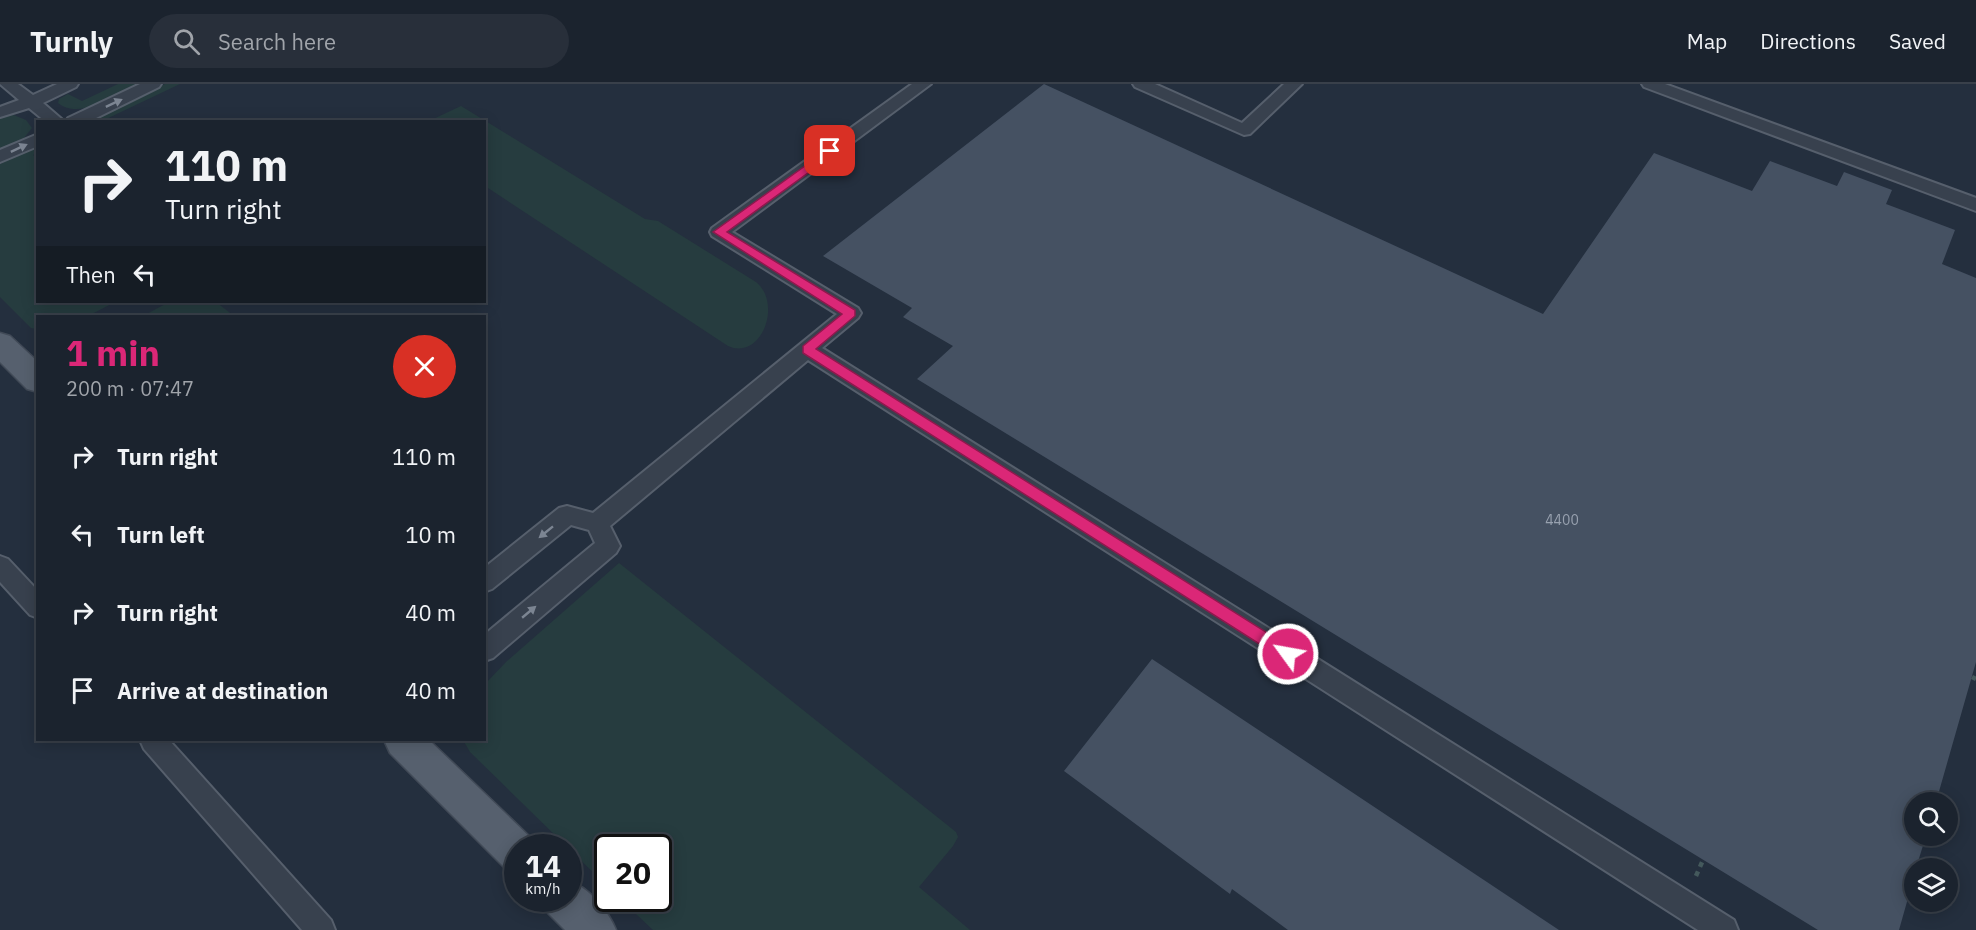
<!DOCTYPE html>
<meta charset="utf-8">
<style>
:root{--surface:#1b232e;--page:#282f3a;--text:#f1f3f6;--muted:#a0a4aa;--line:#39404a;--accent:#db2777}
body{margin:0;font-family:"IBM Plex Sans",sans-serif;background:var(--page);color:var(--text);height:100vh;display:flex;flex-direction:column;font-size:22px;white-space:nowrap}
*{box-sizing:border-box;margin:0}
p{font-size:20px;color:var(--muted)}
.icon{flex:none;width:33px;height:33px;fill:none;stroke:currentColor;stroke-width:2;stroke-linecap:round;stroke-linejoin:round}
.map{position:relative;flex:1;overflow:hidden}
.details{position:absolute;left:36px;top:231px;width:450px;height:426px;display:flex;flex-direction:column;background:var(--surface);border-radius:0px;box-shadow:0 3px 15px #0003,0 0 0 2px var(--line)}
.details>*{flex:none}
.guide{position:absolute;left:36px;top:36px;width:450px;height:183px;border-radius:0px;box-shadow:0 3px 15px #0003,0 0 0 2px var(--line);background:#1b232e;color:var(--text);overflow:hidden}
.fabs{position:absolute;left:1904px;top:708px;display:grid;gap:12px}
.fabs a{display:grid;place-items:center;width:54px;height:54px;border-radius:50%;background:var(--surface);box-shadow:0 3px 15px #0003,0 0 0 2px var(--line);font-size:30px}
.speed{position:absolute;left:504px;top:750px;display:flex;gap:12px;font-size:30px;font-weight:700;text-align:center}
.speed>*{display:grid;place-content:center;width:78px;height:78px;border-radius:50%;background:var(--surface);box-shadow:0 3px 15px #0003,0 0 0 2px var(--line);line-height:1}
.speed small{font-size:15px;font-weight:400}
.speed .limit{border:3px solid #111;border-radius:9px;background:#fff;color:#111}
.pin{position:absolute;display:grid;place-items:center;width:51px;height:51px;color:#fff;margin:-26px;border-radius:12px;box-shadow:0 3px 9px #0006}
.me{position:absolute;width:66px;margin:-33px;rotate:302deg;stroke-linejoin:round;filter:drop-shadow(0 0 4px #0008)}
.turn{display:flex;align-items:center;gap:21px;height:126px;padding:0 30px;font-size:27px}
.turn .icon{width:78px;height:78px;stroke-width:2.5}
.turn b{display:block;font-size:42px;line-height:51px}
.then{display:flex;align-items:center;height:57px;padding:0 30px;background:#0003;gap:12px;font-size:22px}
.round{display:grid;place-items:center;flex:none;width:63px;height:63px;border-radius:32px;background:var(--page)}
.overview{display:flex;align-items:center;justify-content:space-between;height:102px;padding:0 30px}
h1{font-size:36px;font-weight:800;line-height:45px;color:var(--accent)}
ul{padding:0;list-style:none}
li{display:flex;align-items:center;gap:18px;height:78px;padding:0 30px}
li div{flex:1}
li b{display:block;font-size:22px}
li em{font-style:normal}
header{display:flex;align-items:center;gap:36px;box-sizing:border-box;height:84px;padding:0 30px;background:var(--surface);border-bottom:2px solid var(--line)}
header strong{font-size:28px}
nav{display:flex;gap:33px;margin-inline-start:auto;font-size:21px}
.search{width:420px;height:54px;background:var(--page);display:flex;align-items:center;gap:15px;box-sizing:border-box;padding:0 21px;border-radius:33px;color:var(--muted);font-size:22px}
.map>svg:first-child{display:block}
.green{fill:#263c3f}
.building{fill:#455162}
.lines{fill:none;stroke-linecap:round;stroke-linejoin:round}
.lane-casing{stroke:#565f6c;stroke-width:4}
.primary-casing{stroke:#414a57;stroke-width:3}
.path{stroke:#44595c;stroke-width:4.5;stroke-dasharray:5 5;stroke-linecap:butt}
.lane{fill:#38414e;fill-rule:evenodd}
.primary{fill:#56606e;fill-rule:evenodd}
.oneway{fill:#7c8592}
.route{fill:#db2777;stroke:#8e194d;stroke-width:1.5}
.labels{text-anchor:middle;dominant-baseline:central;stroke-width:4.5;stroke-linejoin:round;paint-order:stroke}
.number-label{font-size:14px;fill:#98a1af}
</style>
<header>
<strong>Turnly</strong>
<div class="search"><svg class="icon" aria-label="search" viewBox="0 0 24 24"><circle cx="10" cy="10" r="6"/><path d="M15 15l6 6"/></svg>Search here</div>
<nav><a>Map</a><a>Directions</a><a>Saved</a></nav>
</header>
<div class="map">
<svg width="1976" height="846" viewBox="0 0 1976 846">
<rect width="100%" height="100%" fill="#242f3e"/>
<g class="green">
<path d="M 118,0 L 139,0 C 118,10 80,37 58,19 L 59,15 L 68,10 L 82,17 Z"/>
<polygon points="165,0 180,0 102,37 87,38"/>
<path d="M 461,22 L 645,135 L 658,137 L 756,198 C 783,220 761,277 728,262 L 485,102 L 484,38 L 429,37 Z"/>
<polygon points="11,30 26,36 32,44 24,54 0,65 0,31"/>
<polygon points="37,62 37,69 33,71 38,75 38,218 115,218 88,232 38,232 37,245 31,244 0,213 0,80"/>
<polygon points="169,218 216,218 234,232 143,232"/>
<polygon points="619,479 956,748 958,753 953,762 919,803 970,846 653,846 620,815 658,814 658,764 608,764 607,802 470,668 463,656 484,656 485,600 507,577"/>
</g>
<g class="building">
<polygon points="1044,0 1543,230 1654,69 1752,107 1770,77 1837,102 1844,88 1892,106 1886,120 1955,146 1942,180 1976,194 1976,578 1936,718 1914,718 1914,752 1926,752 1916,784 1914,784 1914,793 1899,846 1818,846 917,295 953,262 903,233 912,224 823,172"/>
<polygon points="1152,575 1559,846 1288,846 1232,805 1230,810 1064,687"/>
</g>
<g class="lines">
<g class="lane-casing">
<g id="lane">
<polygon points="0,0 18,0 33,11 57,0 78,0 76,3 43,19 65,38 46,38 29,24 0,33 0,23 19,16"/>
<polygon points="140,0 161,0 159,3 88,38 66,38 68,34"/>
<polygon points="912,0 931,0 732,148 858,224 861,229 858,234 822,264 1734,836 1738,846 1698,846 808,276 610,442 620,462 616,469 493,574 484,577 484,551 595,459 589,446 571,441 492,505 484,508 484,484 559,424 567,422 593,429 837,230 712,152 710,148 712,144"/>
<polygon points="1133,0 1155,0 1242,39 1284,0 1302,0 1250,50 1244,51 1135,3"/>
<polygon points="1642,0 1665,0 1976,114 1976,127 1644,3"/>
<polygon points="38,50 38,62 0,78 0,66"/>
<polygon points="0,472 8,475 38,507 38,534 30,531 0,498"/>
<polygon points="140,656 169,656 331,836 335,846 302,846 144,665"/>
</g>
</g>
<g class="primary-casing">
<g id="primary">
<polygon points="0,249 10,252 38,278 38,308 27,305 0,278"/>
<polygon points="384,656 429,656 532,755 536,764 518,764 518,789 504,783 390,669"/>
<path d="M 568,796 C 589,804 608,826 616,846 L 565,846 L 548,829 L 542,814 L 568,814 Z"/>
</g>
</g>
<g class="path">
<polyline points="1972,593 1976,595"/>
<polyline points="1696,792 1703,776"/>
</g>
<use href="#lane" class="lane"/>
<use href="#primary" class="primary"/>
</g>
<defs><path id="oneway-solid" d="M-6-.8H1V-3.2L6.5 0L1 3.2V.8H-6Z" transform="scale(1.5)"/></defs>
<g class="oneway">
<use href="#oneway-solid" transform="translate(114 19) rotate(-25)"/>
<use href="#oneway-solid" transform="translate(19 64) rotate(-25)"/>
<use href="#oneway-solid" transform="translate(546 448) rotate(141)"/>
<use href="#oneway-solid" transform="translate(529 528) rotate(-40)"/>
</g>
<polygon class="route" points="830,64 835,67 834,70 727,148 855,226 855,232 816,265 1293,565 1296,570 1293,575 1288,577 1283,575 803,269 803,262 842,230 713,148"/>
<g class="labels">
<g class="number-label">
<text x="1562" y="436">4400</text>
</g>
</g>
</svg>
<div class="fabs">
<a><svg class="icon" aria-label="search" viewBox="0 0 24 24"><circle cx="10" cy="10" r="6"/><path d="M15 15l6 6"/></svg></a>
<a><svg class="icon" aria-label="layers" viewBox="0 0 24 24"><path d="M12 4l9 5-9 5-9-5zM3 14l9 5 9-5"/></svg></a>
</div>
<div class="speed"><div>14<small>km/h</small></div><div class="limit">20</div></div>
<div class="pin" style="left:830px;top:67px;background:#d93025"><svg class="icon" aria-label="arrive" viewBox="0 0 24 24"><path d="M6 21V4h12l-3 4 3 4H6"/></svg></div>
<svg class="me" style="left:1288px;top:570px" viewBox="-20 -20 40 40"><circle r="17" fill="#db2777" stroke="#fff" stroke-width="3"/><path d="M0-11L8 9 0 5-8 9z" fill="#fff"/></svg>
<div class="guide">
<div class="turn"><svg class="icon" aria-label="right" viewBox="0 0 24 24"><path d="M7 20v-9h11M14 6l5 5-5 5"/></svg><div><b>110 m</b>Turn right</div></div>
<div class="then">Then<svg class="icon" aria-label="left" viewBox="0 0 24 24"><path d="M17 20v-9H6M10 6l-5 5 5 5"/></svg></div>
</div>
<section class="details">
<div class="overview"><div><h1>1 min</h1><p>200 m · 07:47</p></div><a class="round" style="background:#d93025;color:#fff"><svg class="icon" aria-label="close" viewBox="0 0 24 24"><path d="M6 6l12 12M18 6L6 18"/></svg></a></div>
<ul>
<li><svg class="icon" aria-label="right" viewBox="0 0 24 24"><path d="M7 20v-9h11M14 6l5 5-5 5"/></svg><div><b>Turn right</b></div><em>110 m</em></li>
<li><svg class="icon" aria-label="left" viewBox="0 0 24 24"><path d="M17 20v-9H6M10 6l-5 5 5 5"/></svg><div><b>Turn left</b></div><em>10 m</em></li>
<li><svg class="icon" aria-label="right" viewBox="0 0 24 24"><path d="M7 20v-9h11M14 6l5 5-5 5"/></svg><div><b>Turn right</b></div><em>40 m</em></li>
<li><svg class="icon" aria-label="arrive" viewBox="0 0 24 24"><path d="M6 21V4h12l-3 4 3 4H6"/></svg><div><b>Arrive at destination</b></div><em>40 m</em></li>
</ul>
</section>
</div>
